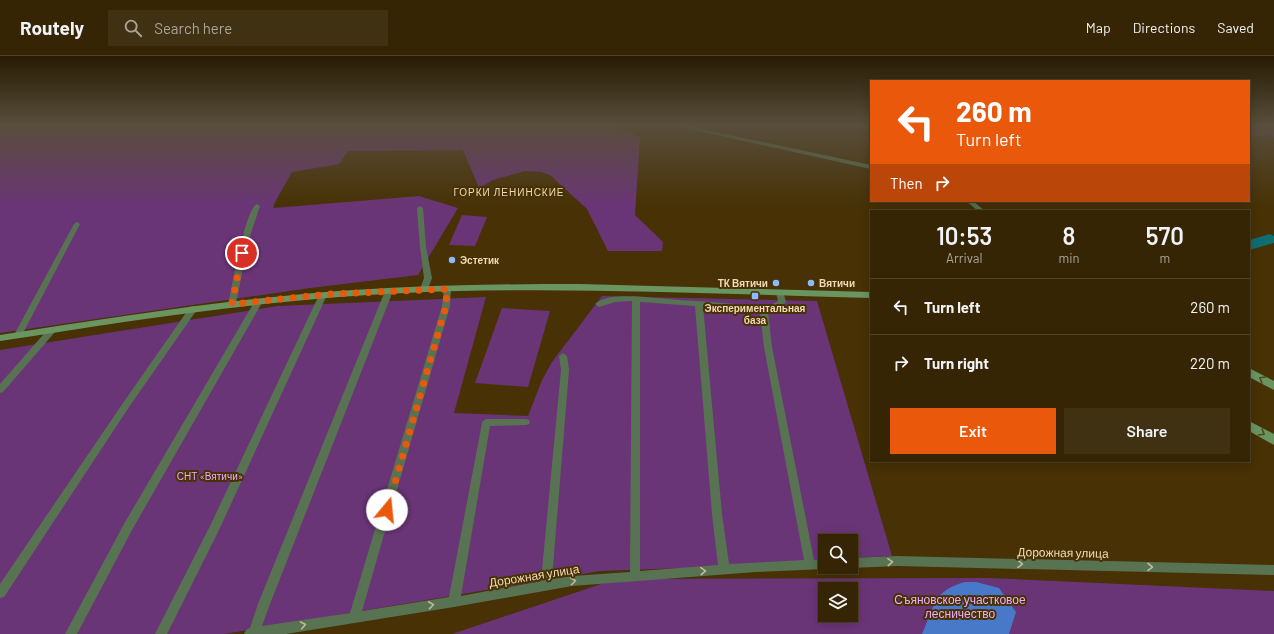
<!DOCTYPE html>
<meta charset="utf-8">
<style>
:root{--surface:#352504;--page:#403113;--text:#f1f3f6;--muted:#aaa59a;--line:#4f4226;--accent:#ea580c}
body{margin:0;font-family:Barlow,sans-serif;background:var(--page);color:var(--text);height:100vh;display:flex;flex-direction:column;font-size:15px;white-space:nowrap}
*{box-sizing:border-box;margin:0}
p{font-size:13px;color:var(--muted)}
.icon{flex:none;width:22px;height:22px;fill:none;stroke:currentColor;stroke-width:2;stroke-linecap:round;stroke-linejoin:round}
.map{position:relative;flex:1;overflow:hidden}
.panel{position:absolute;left:870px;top:154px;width:380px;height:252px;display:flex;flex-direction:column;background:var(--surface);border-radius:0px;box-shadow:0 2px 10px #0003,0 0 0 1px var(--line)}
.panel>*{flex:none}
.hud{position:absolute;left:870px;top:24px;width:380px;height:122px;border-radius:0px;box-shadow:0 2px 10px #0003,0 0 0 1px var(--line);background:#ea580c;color:#fff;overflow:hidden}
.fabs{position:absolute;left:818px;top:478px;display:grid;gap:8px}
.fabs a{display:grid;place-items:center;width:40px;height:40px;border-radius:0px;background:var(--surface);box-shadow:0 2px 10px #0003,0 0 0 1px var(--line);font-size:20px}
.pin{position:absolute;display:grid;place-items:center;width:34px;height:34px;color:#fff;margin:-17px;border:2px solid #fff;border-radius:50%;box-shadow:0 1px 4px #0007}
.me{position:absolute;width:44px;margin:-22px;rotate:17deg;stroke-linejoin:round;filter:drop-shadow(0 0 3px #0008)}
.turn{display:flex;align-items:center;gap:14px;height:84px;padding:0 20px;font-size:18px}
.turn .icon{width:52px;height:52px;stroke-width:2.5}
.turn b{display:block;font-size:28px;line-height:34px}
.then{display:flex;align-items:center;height:38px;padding:0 20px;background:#0003;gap:8px;font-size:15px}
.eta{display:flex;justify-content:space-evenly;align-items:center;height:68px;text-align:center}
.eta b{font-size:24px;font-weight:600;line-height:28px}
.button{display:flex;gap:8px;margin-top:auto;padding:8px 20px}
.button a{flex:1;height:46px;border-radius:0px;background:var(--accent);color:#fff;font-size:16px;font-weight:600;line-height:46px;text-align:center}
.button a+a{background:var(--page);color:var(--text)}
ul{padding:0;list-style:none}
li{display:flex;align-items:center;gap:12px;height:56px;padding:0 20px;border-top:1px solid var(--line)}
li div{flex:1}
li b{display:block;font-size:15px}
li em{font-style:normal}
header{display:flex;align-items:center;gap:24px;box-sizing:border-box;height:56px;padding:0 20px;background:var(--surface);border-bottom:1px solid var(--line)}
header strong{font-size:19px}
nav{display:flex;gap:22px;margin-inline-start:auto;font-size:14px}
.search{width:280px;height:36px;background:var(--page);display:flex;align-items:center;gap:10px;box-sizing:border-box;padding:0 14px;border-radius:0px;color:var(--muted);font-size:15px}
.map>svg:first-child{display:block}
.green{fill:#6a3577;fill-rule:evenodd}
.water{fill:#4779c8}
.building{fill:#0e6e72}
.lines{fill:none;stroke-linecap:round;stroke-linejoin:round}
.street{fill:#587352;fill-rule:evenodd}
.secondary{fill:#6a9560;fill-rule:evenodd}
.oneway{stroke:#504a1c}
.oneway2{stroke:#c2bb97}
.route{stroke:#ea580c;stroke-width:7;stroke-dasharray:0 12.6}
.poi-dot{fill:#8eb9fd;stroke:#473105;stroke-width:1.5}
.labels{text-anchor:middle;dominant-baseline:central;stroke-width:4;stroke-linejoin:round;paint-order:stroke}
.far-quarter-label{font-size:10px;letter-spacing:1px;fill:#f0dab5;stroke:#473105}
.poi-label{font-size:10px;font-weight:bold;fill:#f0dab5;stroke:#473105;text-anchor:start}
.park-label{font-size:10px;fill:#eeacfe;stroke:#473105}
.near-street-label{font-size:12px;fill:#f0dab5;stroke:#473105}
.near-park-label{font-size:12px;fill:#eeacfe;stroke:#473105}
</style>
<header>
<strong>Routely</strong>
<div class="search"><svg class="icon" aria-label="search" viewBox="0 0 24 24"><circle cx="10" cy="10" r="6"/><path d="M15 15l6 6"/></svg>Search here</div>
<nav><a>Map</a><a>Directions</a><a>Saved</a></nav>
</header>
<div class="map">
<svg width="1274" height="578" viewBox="0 0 1274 578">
<rect width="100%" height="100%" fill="#473105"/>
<g class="green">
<polygon points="0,69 612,69 640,81 635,159 663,186 662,195 608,195 587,153 550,119 541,116 525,115 493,124 479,132 463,94 348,95 339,108 292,116 275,146 273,152 419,140 458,152 418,219 310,232 0,277"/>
<polygon points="1249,69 1274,69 1274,81 1268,79 1249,81"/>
<polygon points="462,159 487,161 475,190 449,189"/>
<polygon points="602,240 817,245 892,500 851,502 851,485 825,485 825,504 716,511 600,515 224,578 0,578 0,294 278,250 486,241 454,357 528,360 542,324 552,306"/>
<polygon points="502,252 550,255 528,331 475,327"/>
<path d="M 988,522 L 1274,535 L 1274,578 L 452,578 L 616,523 ZM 825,533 L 851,533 L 851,559 L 825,559 Z"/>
</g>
<path class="water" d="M 965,526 L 976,526 L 999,532 L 1016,556 L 1009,578 L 922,578 C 935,550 932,535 965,526 Z"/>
<polygon class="building" points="1270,178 1274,180 1274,187 1249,194 1249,184"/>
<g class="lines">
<g class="street">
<polygon points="683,69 871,109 871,113 685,72 683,71"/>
<polygon points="966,145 973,145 985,155 978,155"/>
<path d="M 257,148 L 260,150 L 248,186 L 236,248 L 232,251 L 228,248 C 232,232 245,153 257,148 Z"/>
<polygon points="420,150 423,152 426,191 432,222 428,233 424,235 420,233 424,222 420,191 417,152"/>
<polygon points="77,166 80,168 22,279 21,281 15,281 14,279 74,168"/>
<path d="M 444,231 L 447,231 L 451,233 L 450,250 L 362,555 L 449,541 L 482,367 L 483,365 L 486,363 L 526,363 L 529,364 L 530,366 L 529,368 L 526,369 L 490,370 L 461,540 L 541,525 L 561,314 L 559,300 L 563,297 L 567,300 L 569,314 L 552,523 L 572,520 L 630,516 L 632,245 L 615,246 L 599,251 L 595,248 C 608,235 651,242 668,243 C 686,245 704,245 723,247 C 736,248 750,251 763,251 L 769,250 L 778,245 L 776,237 L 780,235 L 783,235 L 786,246 C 781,252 775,254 768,255 L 772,291 L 814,504 L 825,503 L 825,511 L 829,511 L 825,513 L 756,516 L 572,530 L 454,551 L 286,578 L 244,578 L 246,574 L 250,572 L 258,548 L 385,235 L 389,233 L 393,235 L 270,548 L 262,570 L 350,557 L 442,250 ZM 640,246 L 695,250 L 712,458 L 718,509 L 640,515 ZM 703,250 L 760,256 L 764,291 L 804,504 L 729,508 L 722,458 Z"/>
<polygon points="320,237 323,237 327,239 219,474 167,578 155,578 211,468"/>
<polygon points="256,243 259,243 263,245 132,474 77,578 65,578 124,468"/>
<polygon points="193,250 196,251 197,253 196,255 129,351 4,541 0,542 0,528 123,347 190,251"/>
<polygon points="52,271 55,272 56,274 55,276 3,336 0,337 0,328 49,272"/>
<polygon points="897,500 1274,509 1274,519 897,510 851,512 849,511 851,511 851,502"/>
</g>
<g class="secondary">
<path d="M 580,228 L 871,236 L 871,242 C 716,238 561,230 405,237 C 269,243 134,264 0,285 L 0,279 C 117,261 235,242 353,234 C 429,229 504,228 580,228 Z"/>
<polygon points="1249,312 1274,325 1274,334 1249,321"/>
<polygon points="1249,365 1274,378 1274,389 1249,375"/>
</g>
</g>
<defs><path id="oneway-chevron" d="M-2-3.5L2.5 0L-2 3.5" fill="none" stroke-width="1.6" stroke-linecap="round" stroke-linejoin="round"/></defs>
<g class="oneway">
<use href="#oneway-chevron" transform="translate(1262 323) rotate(-150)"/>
<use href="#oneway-chevron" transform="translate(1262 377) rotate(31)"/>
</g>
<g class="oneway2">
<use href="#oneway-chevron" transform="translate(890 506) rotate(-3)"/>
<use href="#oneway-chevron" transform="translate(1020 508) rotate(1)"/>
<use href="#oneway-chevron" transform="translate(1150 511) rotate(1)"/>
<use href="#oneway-chevron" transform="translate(703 515) rotate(-4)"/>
<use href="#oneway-chevron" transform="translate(573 525) rotate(-7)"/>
<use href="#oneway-chevron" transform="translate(431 549) rotate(-8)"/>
<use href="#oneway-chevron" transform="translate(303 569) rotate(-10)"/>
</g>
<linearGradient id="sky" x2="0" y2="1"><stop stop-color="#271b03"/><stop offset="0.46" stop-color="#584e3b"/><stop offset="1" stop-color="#584e3b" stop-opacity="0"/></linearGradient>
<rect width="1274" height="150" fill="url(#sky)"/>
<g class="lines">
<polyline class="route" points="242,197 232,248 331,238 447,233 446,250 387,454"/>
</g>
<g class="poi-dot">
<circle cx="452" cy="204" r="4"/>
<circle cx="776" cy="227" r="4"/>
<circle cx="811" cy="227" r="4"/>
<rect x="751" y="236" width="8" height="8" rx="2"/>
</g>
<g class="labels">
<g class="far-quarter-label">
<text x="509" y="136">ГОРКИ ЛЕНИНСКИЕ</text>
</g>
<g class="poi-label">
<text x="460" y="204">Эстетик</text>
<text x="768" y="227" text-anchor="end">ТК Вятичи</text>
<text x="819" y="227">Вятичи</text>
<text x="755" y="252" text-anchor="middle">Экспериментальная<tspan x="755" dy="12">база</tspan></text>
</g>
<g class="park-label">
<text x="210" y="420">СНТ «Вятичи»</text>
</g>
<g class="near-street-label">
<text transform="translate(1063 496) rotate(1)">Дорожная улица</text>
<text transform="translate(534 519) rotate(-9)">Дорожная улица</text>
</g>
<g class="near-park-label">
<text x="960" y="543">Съяновское участковое<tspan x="960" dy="14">лесничество</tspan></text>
</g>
</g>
</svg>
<div class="fabs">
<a><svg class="icon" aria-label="search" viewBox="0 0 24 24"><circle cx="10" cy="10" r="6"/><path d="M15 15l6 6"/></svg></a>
<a><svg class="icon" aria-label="layers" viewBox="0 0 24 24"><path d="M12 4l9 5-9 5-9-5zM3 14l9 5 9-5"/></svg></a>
</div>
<div class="pin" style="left:242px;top:197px;background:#d93025"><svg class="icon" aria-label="arrive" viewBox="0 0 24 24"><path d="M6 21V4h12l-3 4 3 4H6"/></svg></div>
<svg class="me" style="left:387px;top:454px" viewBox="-20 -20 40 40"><circle r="19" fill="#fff"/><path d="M0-13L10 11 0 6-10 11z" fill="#ea580c"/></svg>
<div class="hud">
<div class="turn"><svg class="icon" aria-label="left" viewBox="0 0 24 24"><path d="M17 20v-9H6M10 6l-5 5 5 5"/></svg><div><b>260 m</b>Turn left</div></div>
<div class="then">Then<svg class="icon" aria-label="right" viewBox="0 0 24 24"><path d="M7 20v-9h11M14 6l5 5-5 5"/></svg></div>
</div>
<section class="panel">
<div class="eta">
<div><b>10:53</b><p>Arrival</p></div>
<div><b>8</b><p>min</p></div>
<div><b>570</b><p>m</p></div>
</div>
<ul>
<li><svg class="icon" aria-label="left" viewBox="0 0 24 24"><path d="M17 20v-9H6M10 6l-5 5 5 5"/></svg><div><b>Turn left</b></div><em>260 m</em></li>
<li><svg class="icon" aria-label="right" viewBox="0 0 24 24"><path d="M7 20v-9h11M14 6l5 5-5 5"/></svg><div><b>Turn right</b></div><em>220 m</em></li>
</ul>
<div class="button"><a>Exit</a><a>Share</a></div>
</section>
</div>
